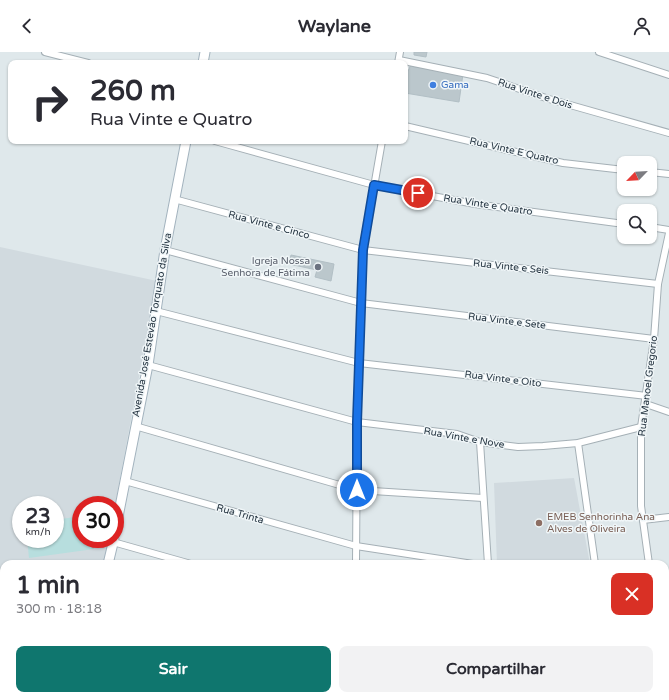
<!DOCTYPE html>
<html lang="pt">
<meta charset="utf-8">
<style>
:root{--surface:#fff;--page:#f2f2f3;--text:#2b2b33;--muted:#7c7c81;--accent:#0f766e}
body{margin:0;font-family:"Varela Round",sans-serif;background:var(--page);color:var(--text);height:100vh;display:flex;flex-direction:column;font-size:15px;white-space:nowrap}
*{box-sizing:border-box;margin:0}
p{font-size:13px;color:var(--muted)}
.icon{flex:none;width:22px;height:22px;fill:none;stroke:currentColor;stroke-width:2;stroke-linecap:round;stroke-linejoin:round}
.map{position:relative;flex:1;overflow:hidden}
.details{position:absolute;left:0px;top:508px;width:669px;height:140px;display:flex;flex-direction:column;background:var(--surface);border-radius:12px 12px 0 0;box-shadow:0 1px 3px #0004}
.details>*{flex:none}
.guide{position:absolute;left:8px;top:8px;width:400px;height:84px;border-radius:8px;box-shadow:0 1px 3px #0004;background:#fff;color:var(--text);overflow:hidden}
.needle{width:26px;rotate:245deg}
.controls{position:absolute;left:617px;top:104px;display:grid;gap:8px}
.controls a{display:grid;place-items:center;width:40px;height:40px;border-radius:8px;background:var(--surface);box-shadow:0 1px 3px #0004;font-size:20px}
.speed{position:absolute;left:12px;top:444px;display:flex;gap:8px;font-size:20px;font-weight:700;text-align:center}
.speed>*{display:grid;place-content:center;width:52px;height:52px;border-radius:50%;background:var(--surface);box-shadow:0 1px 3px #0004;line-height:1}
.speed small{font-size:10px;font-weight:400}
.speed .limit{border:6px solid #d22;background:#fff;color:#111}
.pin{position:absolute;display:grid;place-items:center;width:34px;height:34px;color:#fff;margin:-17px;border:2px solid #fff;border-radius:50%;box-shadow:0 1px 4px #0007}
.me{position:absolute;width:44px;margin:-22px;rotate:0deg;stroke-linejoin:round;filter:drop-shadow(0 0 3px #0008)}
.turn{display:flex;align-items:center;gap:14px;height:84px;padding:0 16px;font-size:18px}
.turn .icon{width:52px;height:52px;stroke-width:2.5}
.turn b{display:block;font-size:28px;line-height:34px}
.round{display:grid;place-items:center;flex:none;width:42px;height:42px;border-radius:8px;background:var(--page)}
.headline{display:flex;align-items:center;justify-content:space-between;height:68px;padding:0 16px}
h1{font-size:24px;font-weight:700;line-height:30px}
.action{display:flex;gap:8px;margin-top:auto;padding:8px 16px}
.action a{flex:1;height:46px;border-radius:8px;background:var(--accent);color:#fff;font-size:16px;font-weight:700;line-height:46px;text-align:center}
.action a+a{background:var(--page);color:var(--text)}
header{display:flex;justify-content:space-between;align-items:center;height:52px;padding:0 16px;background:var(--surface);font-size:18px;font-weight:700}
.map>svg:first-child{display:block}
.built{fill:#d1dadf;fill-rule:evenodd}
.green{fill:#b7dede}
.building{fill:#bbc7cc;stroke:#b2bfc5}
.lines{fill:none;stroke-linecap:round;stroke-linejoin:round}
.minor-casing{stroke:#a5b0b6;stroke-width:8}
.secondary-casing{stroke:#a3b3be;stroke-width:11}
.minor{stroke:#fff;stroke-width:6}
.secondary{stroke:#fff;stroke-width:9}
.route-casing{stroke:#114b97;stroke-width:10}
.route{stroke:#1a73e8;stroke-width:7}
.shop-dot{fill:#3f7fe0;stroke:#f0f6f8;stroke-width:1.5}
.worship-dot{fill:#6b7280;stroke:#f0f6f8;stroke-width:1.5}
.education-dot{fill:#8d6e63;stroke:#f0f6f8;stroke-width:1.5}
.labels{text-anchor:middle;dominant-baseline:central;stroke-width:3;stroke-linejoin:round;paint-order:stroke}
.shop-label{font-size:10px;fill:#366cbe;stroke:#f0f6f8;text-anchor:start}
.street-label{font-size:10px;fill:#1f2f3c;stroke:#f0f6f8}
.worship-label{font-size:10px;fill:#5b616d;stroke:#f0f6f8;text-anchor:end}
.education-label{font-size:10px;fill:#785e54;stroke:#f0f6f8;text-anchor:start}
</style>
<header><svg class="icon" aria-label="back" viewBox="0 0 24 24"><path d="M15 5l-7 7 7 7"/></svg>Waylane<svg class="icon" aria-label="person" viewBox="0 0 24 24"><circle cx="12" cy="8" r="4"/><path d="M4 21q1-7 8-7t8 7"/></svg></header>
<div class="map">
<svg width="669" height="648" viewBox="0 0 669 648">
<rect width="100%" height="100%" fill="#dfe8eb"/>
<g class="built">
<path d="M 0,195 L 157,229 L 115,453 L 81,453 L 81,487 L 108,487 L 104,512 L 4,512 L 4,544 L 0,544 ZM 21,453 L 55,453 L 55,487 L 21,487 Z"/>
<polygon points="574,426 590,512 497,512 494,431"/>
</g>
<g class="green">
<polygon points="81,464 81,487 93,487 94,497 29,506 27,487 55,487 55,468"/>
<polygon points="363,644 513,644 515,648 364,648"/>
</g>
<g class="building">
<polygon points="414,0 427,0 426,5 414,3"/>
<polygon points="410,14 463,22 459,50 405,41 406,18 409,18"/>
<polygon points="291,203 334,212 331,229 315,225 317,218 289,212"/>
</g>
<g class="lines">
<g class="minor-casing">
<g id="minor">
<polyline points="45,0 88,11"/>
<polyline points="599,0 669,23"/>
<polyline points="399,8 487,26 549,47 669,81"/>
<polyline points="398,11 400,0"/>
<polyline points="405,74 563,111 624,118"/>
<polyline points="215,89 374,133 475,152 624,172"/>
<polyline points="650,120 669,122"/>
<polyline points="174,147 363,198 658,232"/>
<polyline points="650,175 669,178"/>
<polyline points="165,198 361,251 654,287"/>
<polyline points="156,259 359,311 647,344"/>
<polyline points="148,313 357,370 457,382 480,390 518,395 543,394 578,391 641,375"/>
<polyline points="646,352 669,360"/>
<polyline points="135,374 357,438 483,446"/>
<polyline points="480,390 488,512"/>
<polyline points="578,391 595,512"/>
<polyline points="125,429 356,494 473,512"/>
<polyline points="643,468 669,465"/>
<polyline points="113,490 191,512"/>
<polyline points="356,512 357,370 363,198 382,89"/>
<polyline points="649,512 641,454 641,375 654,287 658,232 669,181"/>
</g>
</g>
<g class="secondary-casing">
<g id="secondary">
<polyline points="203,11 205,0"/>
<polyline points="115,480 148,313 165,198 186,89"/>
<polyline points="108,512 114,487"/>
<polyline points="665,546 669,546"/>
<polyline points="0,556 4,557"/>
<polyline points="665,568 669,568"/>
<polyline points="0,576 4,576"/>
</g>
</g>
<use href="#minor" class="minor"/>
<use href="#secondary" class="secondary"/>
</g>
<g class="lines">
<g class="route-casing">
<polyline id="route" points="357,438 357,370 363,198 374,133 418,141"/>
</g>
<use href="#route" class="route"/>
</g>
<circle class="shop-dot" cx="433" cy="33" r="4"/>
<circle class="worship-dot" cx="318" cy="215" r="4"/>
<circle class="education-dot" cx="539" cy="471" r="4"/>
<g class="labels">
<g class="shop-label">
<text x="441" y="33">Gama</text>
</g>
<g class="street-label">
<text transform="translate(535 42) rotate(18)">Rua Vinte e Dois</text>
<text transform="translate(514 99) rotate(13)">Rua Vinte E Quatro</text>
<text transform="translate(488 153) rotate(9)">Rua Vinte e Quatro</text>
<text transform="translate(269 173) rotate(15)">Rua Vinte e Cinco</text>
<text transform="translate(511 215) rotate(6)">Rua Vinte e Seis</text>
<text transform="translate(507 269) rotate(7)">Rua Vinte e Sete</text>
<text transform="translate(152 273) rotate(-80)">Avenida José Estevão Torquato da Silva</text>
<text transform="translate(503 327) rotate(7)">Rua Vinte e Oito</text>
<text transform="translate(648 334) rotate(-83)">Rua Manoel Gregorio</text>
<text transform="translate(464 386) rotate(10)">Rua Vinte e Nove</text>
<text transform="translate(240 462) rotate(16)">Rua Trinta</text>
</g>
<g class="worship-label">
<text x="310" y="209">Igreja Nossa<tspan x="310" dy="12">Senhora de Fátima</tspan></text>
</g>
<g class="education-label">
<text x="547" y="465">EMEB Senhorinha Ana<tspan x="547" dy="12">Alves de Oliveira</tspan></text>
</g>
</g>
</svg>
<div class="controls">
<a><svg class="needle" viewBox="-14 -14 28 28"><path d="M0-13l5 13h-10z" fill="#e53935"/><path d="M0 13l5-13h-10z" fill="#7c7c81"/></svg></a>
<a><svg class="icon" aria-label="search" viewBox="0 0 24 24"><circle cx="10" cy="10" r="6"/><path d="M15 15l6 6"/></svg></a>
</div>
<div class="speed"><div>23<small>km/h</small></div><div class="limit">30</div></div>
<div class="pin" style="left:418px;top:141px;background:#d93025"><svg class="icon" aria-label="arrive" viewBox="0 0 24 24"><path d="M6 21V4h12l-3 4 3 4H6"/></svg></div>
<svg class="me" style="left:357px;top:438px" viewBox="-20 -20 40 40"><circle r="17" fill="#1a73e8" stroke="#fff" stroke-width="3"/><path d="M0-11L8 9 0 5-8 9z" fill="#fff"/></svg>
<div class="guide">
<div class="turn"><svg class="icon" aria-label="right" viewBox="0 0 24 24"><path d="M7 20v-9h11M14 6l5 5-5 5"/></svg><div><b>260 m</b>Rua Vinte e Quatro</div></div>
</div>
<section class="details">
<div class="headline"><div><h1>1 min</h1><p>300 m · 18:18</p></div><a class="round" style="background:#d93025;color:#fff"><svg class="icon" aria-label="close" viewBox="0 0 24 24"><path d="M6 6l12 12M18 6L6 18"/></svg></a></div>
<div class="action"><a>Sair</a><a>Compartilhar</a></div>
</section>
</div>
